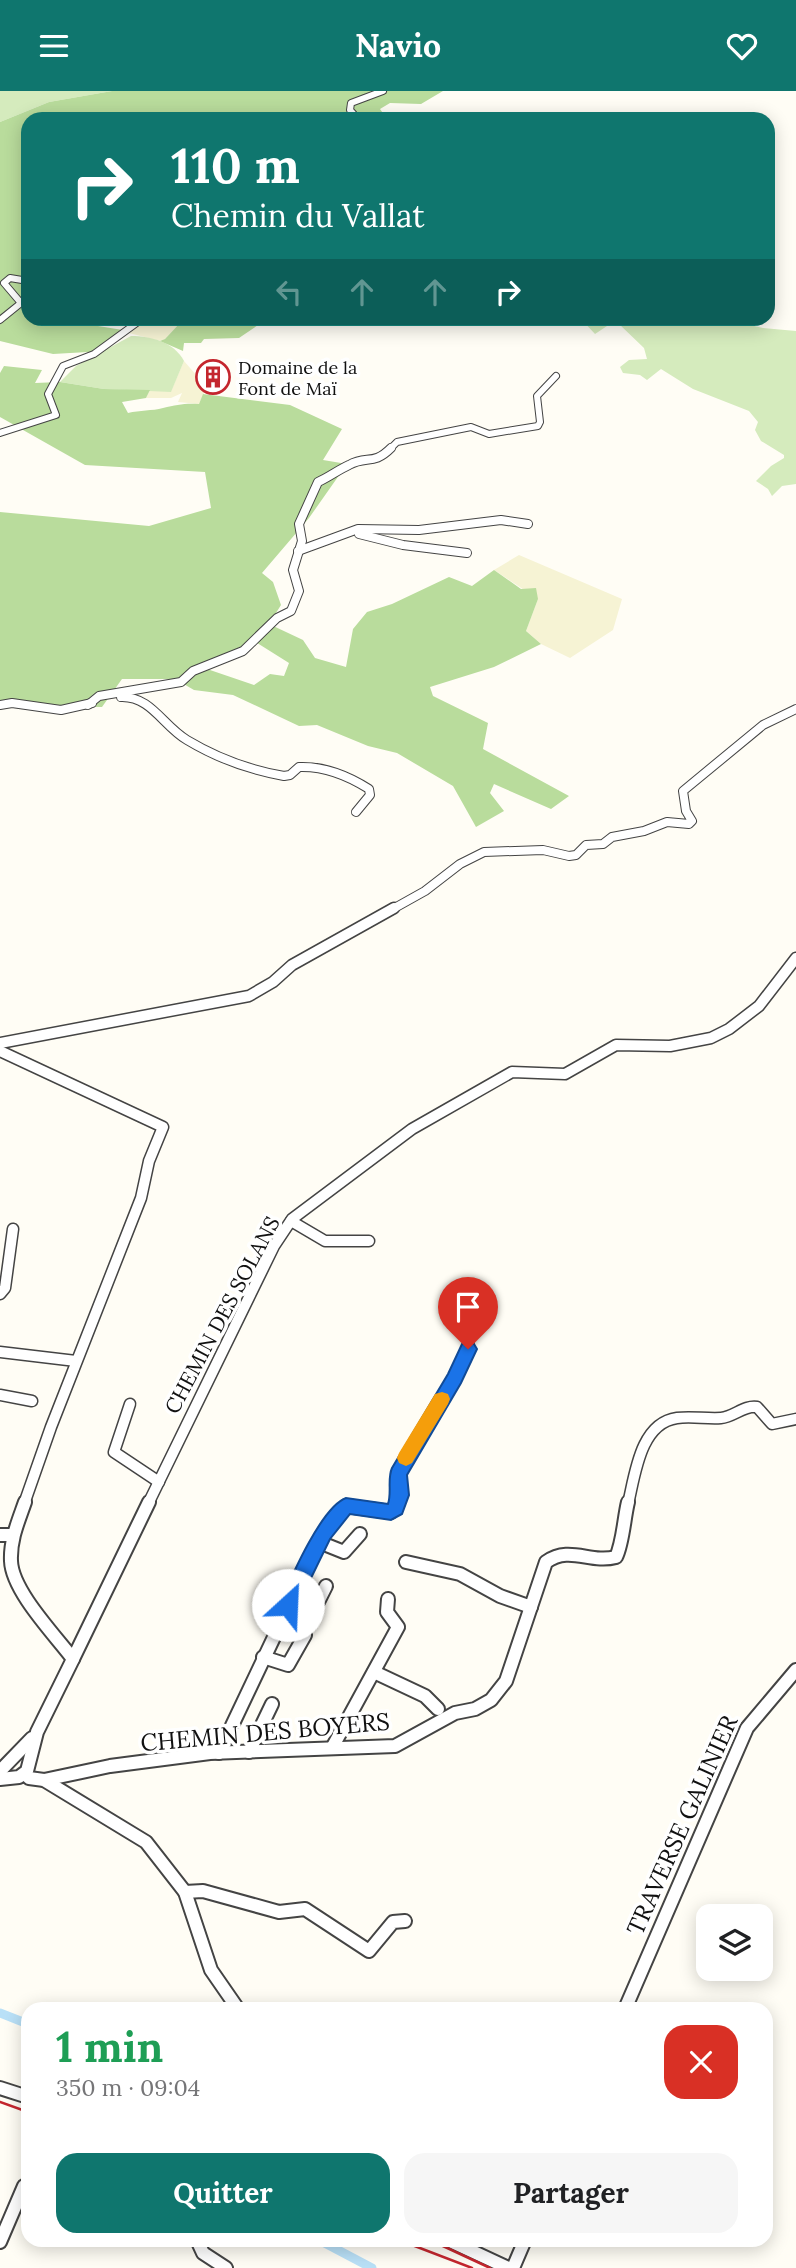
<!DOCTYPE html>
<html lang="fr">
<meta charset="utf-8">
<style>
:root{--surface:#fff;--page:#f6f6f6;--text:#202124;--muted:#757577;--accent:#0f766e}
body{margin:0;font-family:Lora,serif;background:var(--page);color:var(--text);height:100vh;display:flex;flex-direction:column;font-size:26px;white-space:nowrap}
*{box-sizing:border-box;margin:0}
p{font-size:23px;color:var(--muted)}
.icon{flex:none;width:38px;height:38px;fill:none;stroke:currentColor;stroke-width:2;stroke-linecap:round;stroke-linejoin:round}
.map{position:relative;flex:1;overflow:hidden}
.sheet{position:absolute;left:21px;top:1911px;width:752px;height:245px;display:flex;flex-direction:column;background:var(--surface);border-radius:21px;box-shadow:0 4px 18px #0003}
.sheet>*{flex:none}
.hud{position:absolute;left:21px;top:21px;width:754px;height:214px;border-radius:21px;box-shadow:0 4px 18px #0003;background:#0f766e;color:#fff;overflow:hidden}
.tools{position:absolute;left:696px;top:1813px;display:grid;gap:14px}
.tools a{display:grid;place-items:center;width:77px;height:77px;border-radius:14px;background:var(--surface);box-shadow:0 4px 18px #0003;font-size:35px}
.pin{position:absolute;display:grid;place-items:center;width:60px;height:60px;color:#fff;margin:-72px -30px;border-radius:50% 50% 50% 0;rotate:-45deg;box-shadow:0 0 7px #0007}
.pin .icon{rotate:45deg}
.me{position:absolute;width:77px;margin:-38px;rotate:25deg;stroke-linejoin:round;filter:drop-shadow(0 0 5px #0008)}
.turn{display:flex;align-items:center;gap:24px;height:147px;padding:0 35px;font-size:32px}
.turn .icon{width:91px;height:91px;stroke-width:2.5}
.turn b{display:block;font-size:49px;line-height:60px}
.lanes{display:flex;align-items:center;height:66px;padding:0 35px;background:#0003;justify-content:center;gap:35px;direction:ltr}
.lanes .off{opacity:.35}
.round{display:grid;place-items:center;flex:none;width:74px;height:74px;border-radius:21px;background:var(--page)}
.headline{display:flex;align-items:center;justify-content:space-between;height:119px;padding:0 35px}
h1{font-size:42px;font-weight:700;line-height:52px;color:#1e9e55}
.cta{display:flex;gap:14px;margin-top:auto;padding:14px 35px}
.cta a{flex:1;height:80px;border-radius:21px;background:var(--accent);color:#fff;font-size:28px;font-weight:700;line-height:80px;text-align:center}
.cta a+a{background:var(--page);color:var(--text)}
header{display:flex;justify-content:space-between;align-items:center;height:91px;padding:0 35px;background:var(--accent);color:#fff;font-size:32px;font-weight:700}
.map>svg:first-child{display:block}
.farmland{fill:#f6f3d4}
.green{fill:#d5ebbd}
.forest{fill:#b9dc9c;fill-rule:evenodd}
.lines{fill:none;stroke-linecap:round;stroke-linejoin:round}
.canal{stroke:#b9e0f7;stroke-width:9}
.minor-far3-casing{stroke:#444;stroke-width:8}
.minor-far2-casing{stroke:#444;stroke-width:10}
.minor-far1-casing{stroke:#444;stroke-width:13}
.minor-casing{stroke:#444;stroke-width:16}
.minor-far3{stroke:#fff;stroke-width:6}
.minor-far2{stroke:#fff;stroke-width:8}
.minor-far1{stroke:#fff;stroke-width:10}
.minor{stroke:#fff;stroke-width:12}
.tram{stroke:#c4262e;stroke-width:2.5}
.route{fill:#1a73e8;stroke:#114b97;stroke-width:2}
.slow{fill:#f59e0b}
.labels{text-anchor:middle;dominant-baseline:central;stroke-width:7;stroke-linejoin:round;paint-order:stroke}
.far-poi-label{font-size:18px;fill:#111;stroke:#fff;text-anchor:start}
.street-label{font-size:21px;fill:#111;stroke:#fff}
.near-street-label{font-size:24px;fill:#111;stroke:#fff}
</style>
<header><svg class="icon" aria-label="menu" viewBox="0 0 24 24"><path d="M4 6h16M4 12h16M4 18h16"/></svg>Navio<svg class="icon" aria-label="heart" viewBox="0 0 24 24"><path d="M12 20l-8-8c-3-5 5-10 8-4 3-6 11-1 8 4z"/></svg></header>
<div class="map">
<svg width="796" height="2177" viewBox="0 0 796 2177">
<rect width="100%" height="100%" fill="#fffdf5"/>
<g class="farmland">
<polygon points="147,228 177,228 180,232 165,248 160,250 129,242"/>
<polygon points="184,270 203,292 204,302 199,313 178,311 182,302 171,307 146,307 150,299 171,300"/>
<polygon points="519,464 622,508 613,539 570,567 541,553 526,540 538,508 494,479"/>
</g>
<g class="green">
<polygon points="0,0 112,0 49,11 0,31"/>
<polygon points="581,228 723,228 763,237 796,240 796,393 782,395 772,405 768,398 756,390 771,375 784,367 784,364 761,350 755,339 758,331 749,320 693,298 661,278 647,289 640,284 623,282 620,276 629,269 647,268 644,257 619,233 610,233 595,243"/>
<path d="M 131,245 C 151,245 174,251 184,270 L 171,301 L 104,298 L 60,291 L 76,275 Z"/>
</g>
<g class="forest">
<polygon points="112,0 443,0 421,13 390,12 380,18 387,28 28,28 28,228 106,228 98,235 129,240 105,260 53,263 0,250 0,31 49,11"/>
<polygon points="177,228 267,228 239,247 204,248 201,252 184,252 183,260 160,250 165,248 180,232"/>
<path d="M 4,275 L 42,279 L 35,292 L 60,291 L 104,298 L 150,299 L 146,307 L 122,311 L 128,322 C 140,319 152,320 163,317 C 177,314 184,312 199,313 L 203,303 L 290,314 L 342,338 L 323,369 L 347,373 L 309,427 L 262,482 L 273,491 L 281,514 L 269,533 L 303,549 L 315,567 L 346,576 L 353,538 L 367,521 L 392,513 L 449,486 L 472,495 L 494,479 L 521,498 L 536,497 L 538,508 L 526,540 L 541,553 L 494,576 L 430,596 L 433,605 L 488,632 L 483,658 L 569,705 L 551,718 L 494,693 L 490,702 L 504,720 L 476,736 L 453,695 L 397,662 L 368,655 L 317,634 L 299,635 L 233,604 L 194,599 L 175,588 L 122,588 L 102,616 L 0,615 L 0,421 L 149,435 L 211,417 L 205,381 L 85,374 L 0,326 L 0,282 ZM 251,548 L 289,572 L 284,585 L 270,583 L 254,594 L 210,579 L 194,580 L 236,561 Z"/>
</g>
<g class="lines">
<g class="canal">
<polyline points="0,1922 28,1933"/>
<polyline points="319,2149 372,2177"/>
</g>
<g class="minor-far3-casing">
<g id="minor-far3">
<polyline points="358,28 350,19 351,12 383,0"/>
<polyline points="0,229 21,212 4,192 10,187 22,189 28,186"/>
<polyline points="0,342 56,324 48,303 63,275 94,263 142,228"/>
<polyline points="390,358 397,351 471,336 489,343 538,335 540,331 537,305 556,285"/>
</g>
</g>
<g class="minor-far2-casing">
<g id="minor-far2">
<polyline points="359,443 403,454 467,462"/>
<polyline points="298,460 358,438 419,439 501,429 528,433"/>
<path d="M 121,606 C 151,605 163,635 187,649 C 217,667 250,679 284,685 L 290,684 L 299,676 C 325,675 347,684 369,698 L 370,704 L 356,721"/>
<polyline points="0,614 12,612 61,619 92,612"/>
<path d="M 88,614 L 99,605 L 181,591 L 193,580 L 243,560 L 277,527 L 291,520 L 299,500 L 293,479 L 302,450 L 299,433 L 318,391 C 329,386 338,379 349,374 C 367,364 373,375 391,357"/>
<polyline points="391,819 425,800 460,773 484,761 543,759 569,765 576,764 586,754 603,753 612,746 644,740 667,731 689,733 692,730 686,720 683,700 763,634 796,618"/>
</g>
</g>
<g class="minor-far1-casing">
<g id="minor-far1">
<polyline points="0,952 249,905 273,891 292,874 394,817"/>
<polyline points="0,960 163,1036 149,1070 141,1107 51,1336 24,1413"/>
<polyline points="291,1130 325,1150 369,1150"/>
<polyline points="0,1203 5,1197 13,1138"/>
<polyline points="0,1261 76,1270"/>
<polyline points="0,1304 32,1310"/>
<polyline points="130,1313 114,1361 159,1391"/>
<polyline points="148,1413 274,1155 292,1128 412,1038 512,981 565,983 616,954 670,955 711,947 729,938 759,915 796,867"/>
<polyline points="397,1413 400,1404 398,1383 455,1287 468,1258 469,1235"/>
<path d="M 628,1413 C 635,1384 640,1332 677,1327 C 691,1325 706,1328 721,1327 C 734,1326 744,1314 757,1316 L 772,1333 L 796,1328"/>
</g>
</g>
<g class="minor-casing">
<g id="minor">
<polyline points="0,1444 13,1444"/>
<polyline points="319,1451 344,1461 360,1443"/>
<polyline points="406,1471 460,1483 500,1505 531,1516"/>
<polyline points="288,1514 313,1521 326,1495"/>
<polyline points="263,1566 288,1574 305,1544"/>
<polyline points="73,1568 149,1411"/>
<polyline points="374,1581 425,1605 438,1618"/>
<polyline points="332,1657 398,1536 387,1521 388,1508"/>
<polyline points="249,1661 272,1613"/>
<polyline points="219,1662 323,1443 346,1415 391,1421 398,1411"/>
<polyline points="0,1680 32,1647"/>
<polyline points="25,1683 29,1687 44,1689 146,1751 185,1801 211,1879 238,1918"/>
<path d="M 0,1688 L 19,1686 L 27,1680 L 37,1641 L 73,1568 C 55,1544 12,1500 11,1470 C 10,1449 18,1431 25,1411"/>
<path d="M 44,1689 L 110,1675 L 210,1662 L 395,1655 L 455,1622 L 475,1618 L 491,1609 L 506,1590 L 546,1471 C 570,1454 590,1473 616,1466 C 623,1452 624,1427 628,1411"/>
<polyline points="185,1801 203,1800 279,1821 305,1818 369,1860 393,1831 405,1830"/>
<polyline points="625,1918 747,1637 796,1579"/>
<polyline points="0,1997 28,2006"/>
<polyline points="197,2149 203,2162 226,2177"/>
<polyline points="448,2149 508,2177"/>
<polyline points="0,2151 24,2095"/>
<polyline points="513,2177 525,2149"/>
</g>
</g>
<use href="#minor-far3" class="minor-far3"/>
<use href="#minor-far2" class="minor-far2"/>
<use href="#minor-far1" class="minor-far1"/>
<use href="#minor" class="minor"/>
<g class="tram">
<polyline points="0,2011 28,2021"/>
<polyline points="399,2149 472,2177"/>
<polyline points="430,2149 490,2177"/>
</g>
</g>
<path class="route" d="M 468,1251 L 474,1253 L 477,1258 L 461,1292 L 407,1384 L 409,1404 L 402,1423 L 391,1429 L 350,1423 L 330,1448 L 295,1520 L 288,1523 L 281,1520 L 279,1514 C 290,1489 321,1416 346,1407 L 388,1413 C 392,1401 387,1388 392,1377 L 448,1283 L 462,1253 Z"/>
<polygon class="slow" points="442,1301 448,1303 450,1308 448,1313 412,1372 406,1375 399,1372 397,1367 399,1362 435,1303"/>
<defs>
<g id="building-ring" transform="scale(1.75)"><circle r="9.5" fill="#fff" stroke="#c4262e" stroke-width="1.5"/><path d="M-4-6H4V6H1V3H-1V6H-4ZM-2.5-4.3h1.7v1.8h-1.7ZM.8-4.3h1.7v1.8H.8ZM-2.5-1h1.7V.8h-1.7ZM.8-1h1.7V.8H.8Z" fill="#c4262e"/></g>
</defs>
<g fill-rule="evenodd">
<use href="#building-ring" x="213" y="286"/>
</g>
<g class="labels">
<g class="far-poi-label">
<text x="238" y="276">Domaine de la<tspan x="238" dy="21">Font de Maï</tspan></text>
</g>
<g class="street-label">
<text transform="translate(222 1224) rotate(-62)">CHEMIN DES SOLANS</text>
</g>
<g class="near-street-label">
<text transform="translate(265 1641) rotate(-5)">CHEMIN DES BOYERS</text>
<text transform="translate(682 1734) rotate(-66)">TRAVERSE GALINIER</text>
</g>
</g>
</svg>
<div class="tools">
<a><svg class="icon" aria-label="layers" viewBox="0 0 24 24"><path d="M12 4l9 5-9 5-9-5zM3 14l9 5 9-5"/></svg></a>
</div>
<div class="pin" style="left:468px;top:1258px;background:#d93025"><svg class="icon" aria-label="arrive" viewBox="0 0 24 24"><path d="M6 21V4h12l-3 4 3 4H6"/></svg></div>
<svg class="me" style="left:288px;top:1514px" viewBox="-20 -20 40 40"><circle r="19" fill="#fff"/><path d="M0-13L10 11 0 6-10 11z" fill="#1a73e8"/></svg>
<div class="hud">
<div class="turn"><svg class="icon" aria-label="right" viewBox="0 0 24 24"><path d="M7 20v-9h11M14 6l5 5-5 5"/></svg><div><b>110 m</b>Chemin du Vallat</div></div>
<div class="lanes"><svg class="icon off" aria-label="left" viewBox="0 0 24 24"><path d="M17 20v-9H6M10 6l-5 5 5 5"/></svg><svg class="icon off" aria-label="ahead" viewBox="0 0 24 24"><path d="M12 20V5M6 11l6-6 6 6"/></svg><svg class="icon off" aria-label="ahead" viewBox="0 0 24 24"><path d="M12 20V5M6 11l6-6 6 6"/></svg><svg class="icon" aria-label="right" viewBox="0 0 24 24"><path d="M7 20v-9h11M14 6l5 5-5 5"/></svg></div>
</div>
<section class="sheet">
<div class="headline"><div><h1>1 min</h1><p>350 m · 09:04</p></div><a class="round" style="background:#d93025;color:#fff"><svg class="icon" aria-label="close" viewBox="0 0 24 24"><path d="M6 6l12 12M18 6L6 18"/></svg></a></div>
<div class="cta"><a>Quitter</a><a>Partager</a></div>
</section>
</div>
